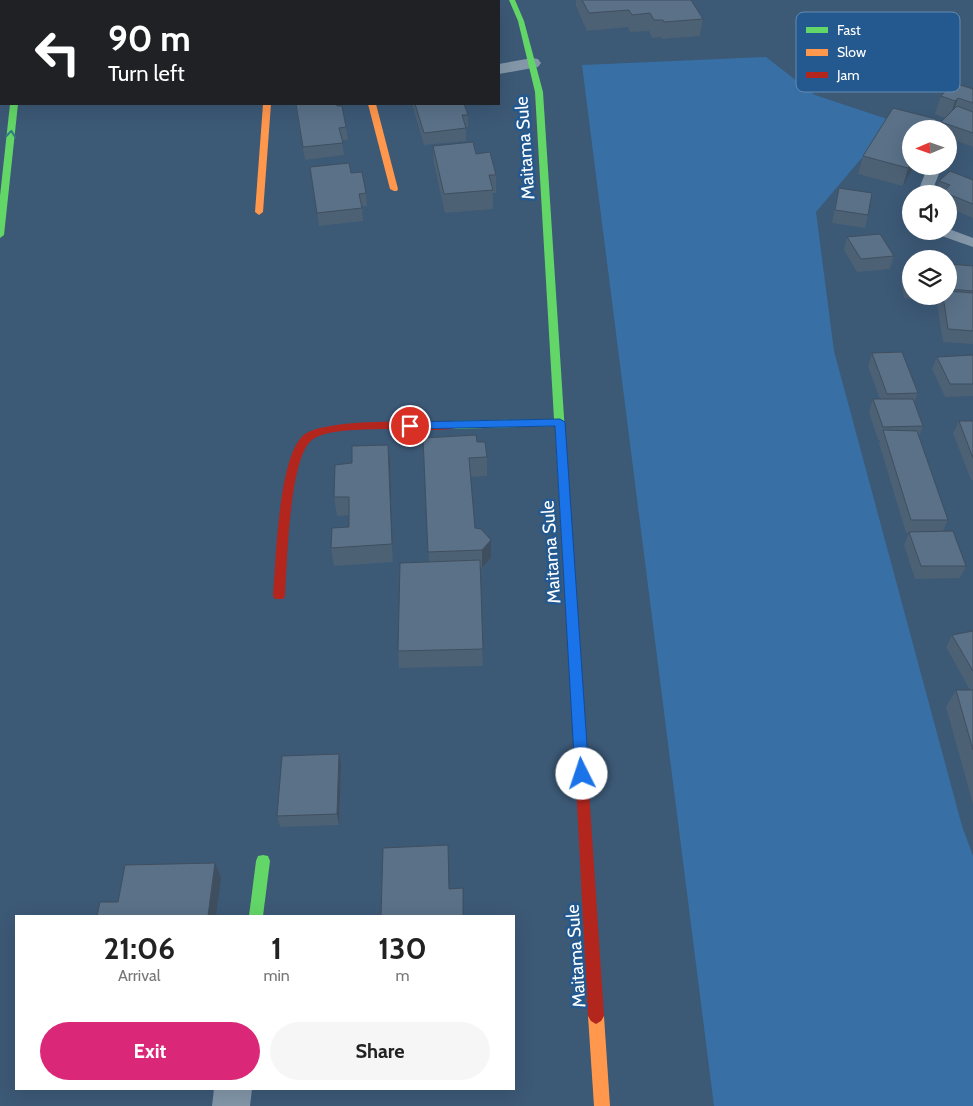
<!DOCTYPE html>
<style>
:root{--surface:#fff;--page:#f6f6f6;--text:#222;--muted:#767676;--accent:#db2777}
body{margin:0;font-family:Cabin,sans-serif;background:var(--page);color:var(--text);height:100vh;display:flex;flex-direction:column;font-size:19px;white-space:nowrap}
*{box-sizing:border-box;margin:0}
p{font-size:16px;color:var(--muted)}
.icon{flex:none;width:28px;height:28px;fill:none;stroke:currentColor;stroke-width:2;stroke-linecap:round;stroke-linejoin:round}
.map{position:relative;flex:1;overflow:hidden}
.drawer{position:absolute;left:15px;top:915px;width:500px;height:175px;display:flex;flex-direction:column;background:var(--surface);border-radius:0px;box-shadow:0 5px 20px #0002}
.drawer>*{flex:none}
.banner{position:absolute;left:0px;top:0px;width:500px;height:105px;box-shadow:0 5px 20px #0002;background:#202124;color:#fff;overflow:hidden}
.needle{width:32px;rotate:268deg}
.tools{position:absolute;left:902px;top:120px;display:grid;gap:10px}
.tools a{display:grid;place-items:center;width:55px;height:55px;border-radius:50%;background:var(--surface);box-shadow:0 5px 20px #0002;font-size:25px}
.pin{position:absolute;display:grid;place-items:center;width:42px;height:42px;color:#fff;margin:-21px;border:2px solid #fff;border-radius:50%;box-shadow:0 1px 5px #0007}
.me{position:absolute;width:55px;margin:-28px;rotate:356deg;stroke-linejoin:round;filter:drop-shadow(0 0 4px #0008)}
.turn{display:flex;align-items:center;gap:18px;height:105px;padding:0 25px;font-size:22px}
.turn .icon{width:65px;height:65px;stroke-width:2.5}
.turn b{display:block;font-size:35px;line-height:42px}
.eta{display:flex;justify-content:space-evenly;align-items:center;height:85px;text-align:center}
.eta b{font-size:30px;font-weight:800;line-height:35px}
.primary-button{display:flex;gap:10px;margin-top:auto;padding:10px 25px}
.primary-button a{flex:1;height:58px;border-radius:30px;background:var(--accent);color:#fff;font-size:20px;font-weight:800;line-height:58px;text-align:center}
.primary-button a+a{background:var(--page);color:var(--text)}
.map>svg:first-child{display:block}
.green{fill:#386fa5}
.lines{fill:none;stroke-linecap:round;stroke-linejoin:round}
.lane{fill:#8397a9;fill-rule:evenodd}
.street{fill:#8397a9;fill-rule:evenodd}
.fast{fill:#63d668;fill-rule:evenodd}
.slow{fill:#ff974d;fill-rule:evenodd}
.jam{fill:#b3261e;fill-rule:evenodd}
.wall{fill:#4d6175}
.shaded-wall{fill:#3f4f5f}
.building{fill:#5a7188;stroke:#3f4f5f}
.oneway{stroke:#337885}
.route{fill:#1a73e8;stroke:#114b97}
.labels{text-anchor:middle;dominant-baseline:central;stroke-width:5;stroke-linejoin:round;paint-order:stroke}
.street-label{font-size:18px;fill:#fff;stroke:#23598f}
.key{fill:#23598f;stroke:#658bb1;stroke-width:1}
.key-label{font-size:14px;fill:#fff}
</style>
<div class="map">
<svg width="973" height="1106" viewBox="0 0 973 1106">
<rect width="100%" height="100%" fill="#3c5976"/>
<polygon class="green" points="766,57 815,95 893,121 816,212 834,351 962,826 973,856 973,1106 714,1106 582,65"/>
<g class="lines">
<g class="lane">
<polygon points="928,166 942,166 931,194 917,194"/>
<polygon points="949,229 973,238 973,247 936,234 934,231 949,231"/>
</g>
<g class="street">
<polygon points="532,58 538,59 541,63 538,67 499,74 499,64"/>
<polygon points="214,1089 252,1089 250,1106 212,1106"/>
</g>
<g class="fast">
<rect x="16" y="0" width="6" height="1"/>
<polygon points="509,0 515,0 524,21 543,92 568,479 563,483 558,479 555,426 452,429 447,425 452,421 554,419 535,92 518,21"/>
<polygon points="10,104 18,104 4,235 0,238 0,196"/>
<polygon points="263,855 268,856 270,861 263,916 249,916 256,861 258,856"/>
</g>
<g class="slow">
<polygon points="263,104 271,104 263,212 259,215 255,212"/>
<polygon points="368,104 376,104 398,189 397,191 394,191 390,189"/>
<polygon points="563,475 568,479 586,746 585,750 580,752 575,750 574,746 558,479"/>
<polygon points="596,1008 601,1011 604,1016 610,1106 594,1106 588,1016 591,1011"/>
</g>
<g class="jam">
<path d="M 452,421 L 457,425 L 456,428 C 438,432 399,429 379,429 C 363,430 325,429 312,440 C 289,457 287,566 285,596 L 283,599 L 275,599 L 273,596 C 276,563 278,453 305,434 C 329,418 420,422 452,421 Z"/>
<polygon points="580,740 585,742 586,746 604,1016 601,1021 596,1024 591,1021 588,1016 574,746 575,742"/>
</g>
</g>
<g class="wall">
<polygon points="575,0 691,0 703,19 700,36 662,39 661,37 652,38 649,31 630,32 628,27 587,31 576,6 576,2"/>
<polygon points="973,89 973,147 949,138 949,129 939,129 941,122 945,118 935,114 941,96"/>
<polygon points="295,104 337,106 346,127 348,140 342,140 344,155 305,160"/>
<polygon points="412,104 464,104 468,115 468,127 466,127 466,141 424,145"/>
<polygon points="433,146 476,154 496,175 496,193 493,193 493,209 445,213 434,164"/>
<polygon points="863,156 911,166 903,186 858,174"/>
<polygon points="310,167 351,173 366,193 367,206 362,206 363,221 319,226"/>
<polygon points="973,180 973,218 949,208 949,194 935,193 939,181"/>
<polygon points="839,188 868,215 865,228 832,223 836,201"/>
<polygon points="847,237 894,256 890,269 857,272 844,250"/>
<polygon points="949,264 973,266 973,344 943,342 937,304 938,301 904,298 901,280 905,267 911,267 911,296 949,296"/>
<polygon points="872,353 918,393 914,403 923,426 919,436 948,520 943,531 966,566 960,578 915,579 904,545 909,533 906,533 879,443 880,440 878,440 869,412 873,399 880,399 868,366"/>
<polygon points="973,355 973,396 945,397 932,369 937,357"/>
<polygon points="959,421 973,421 973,480 971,480 953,433"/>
<polygon points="423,438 477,442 487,457 487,476 470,477 475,528 491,540 491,558 482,568 480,568 483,666 399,668 398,651 429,562"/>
<polygon points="388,445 390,463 393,562 334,566 331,548 349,527 349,515 337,516 334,497 352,463"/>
<polygon points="973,631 973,804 946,707 956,690 970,690 946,647 952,635"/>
<polygon points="341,765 339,825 280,827 277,816"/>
</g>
<g class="shaded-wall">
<polygon points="958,98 952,116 949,119 955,101"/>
<polygon points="911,163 911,166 914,166 903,186 908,168"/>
<polygon points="388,445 390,463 393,562 392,544"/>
<polygon points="491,540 491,558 482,568 482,550"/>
<polygon points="339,754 341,765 339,825 337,814"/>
<polygon points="215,863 221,878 216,916 208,916"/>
</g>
<g class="building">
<polygon points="582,0 691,0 703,19 664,22 663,20 654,20 650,13 632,15 629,10 589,13"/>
<polygon points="954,83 973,89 973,103 958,98 955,101 941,96"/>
<polygon points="296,104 336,104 337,106 342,106 346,127 339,128 343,143 303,147"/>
<polygon points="415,104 464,104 468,115 462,115 466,128 424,133"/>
<polygon points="957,106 973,112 973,133 941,122"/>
<polygon points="893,108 936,119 931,129 911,129 911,163 908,168 863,156"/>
<polygon points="473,142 476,154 490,152 496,175 489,175 493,190 444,194 433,146"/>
<polygon points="349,163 351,173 362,172 366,193 359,194 362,208 317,213 310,167"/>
<polygon points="950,171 973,180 973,204 943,192 950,185 939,181"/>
<polygon points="839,188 872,193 868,215 835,210"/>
<polygon points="880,234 894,256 861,259 847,237"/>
<polygon points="949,264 973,266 973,291 949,289"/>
<polygon points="905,267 911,268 911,285 908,285"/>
<polygon points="949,291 973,293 973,331 948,329 943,296 949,296"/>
<polygon points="902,352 918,393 887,394 872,353"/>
<polygon points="973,355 973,384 950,384 937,357"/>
<polygon points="873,399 913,399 923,426 883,427"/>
<polygon points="959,421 973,421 973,458"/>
<polygon points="883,430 917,431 948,520 911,520"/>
<polygon points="476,435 477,442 485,442 487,457 469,458 475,528 481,529 491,540 482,550 428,552 423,438"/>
<polygon points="388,445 392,544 331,548 332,528 349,527 349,497 334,497 335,465 352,463 352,446"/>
<polygon points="953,531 966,566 921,566 909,532"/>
<polygon points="480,560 483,649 398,651 400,563"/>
<polygon points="973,631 973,671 952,635"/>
<polygon points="956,690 973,690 973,750"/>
<polygon points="339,754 337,814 277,816 282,756"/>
<polygon points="448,845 449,889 463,888 463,916 381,916 383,848"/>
<polygon points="215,863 208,916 97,916 100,902 118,902 125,865"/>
</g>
<defs><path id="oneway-chevron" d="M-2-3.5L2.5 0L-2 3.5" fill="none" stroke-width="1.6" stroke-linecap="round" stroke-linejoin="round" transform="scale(1.25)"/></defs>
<use class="oneway" href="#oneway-chevron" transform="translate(11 134) rotate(-84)"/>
<polygon class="route" points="560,419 565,422 589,774 587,778 582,780 577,778 575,774 555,426 410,429 405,426 410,422"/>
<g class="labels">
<g class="street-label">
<text transform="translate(525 148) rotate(-94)">Maitama Sule</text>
<text transform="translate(551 552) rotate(-94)">Maitama Sule</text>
<text transform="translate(576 956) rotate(-94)">Maitama Sule</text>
</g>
</g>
<rect x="796" y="12" width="164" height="80" rx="8" class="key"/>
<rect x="806" y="27" width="22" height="6" fill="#63d668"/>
<rect x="806" y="49" width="22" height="7" fill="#ff974d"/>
<rect x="806" y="72" width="22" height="6" fill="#b3261e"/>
<g class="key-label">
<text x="837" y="35">Fast</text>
<text x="837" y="57">Slow</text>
<text x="837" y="80">Jam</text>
</g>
</svg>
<div class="tools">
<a><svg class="needle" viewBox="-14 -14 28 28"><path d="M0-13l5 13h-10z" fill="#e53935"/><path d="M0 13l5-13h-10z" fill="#767676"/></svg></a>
<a><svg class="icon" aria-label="sound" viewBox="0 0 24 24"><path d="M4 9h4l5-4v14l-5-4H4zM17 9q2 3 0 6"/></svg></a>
<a><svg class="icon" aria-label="layers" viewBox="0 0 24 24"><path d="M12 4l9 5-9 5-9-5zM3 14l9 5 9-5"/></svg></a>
</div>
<div class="pin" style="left:410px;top:426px;background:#d93025"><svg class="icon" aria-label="arrive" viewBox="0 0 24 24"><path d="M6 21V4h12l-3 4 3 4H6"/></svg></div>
<svg class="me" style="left:582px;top:774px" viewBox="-20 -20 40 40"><circle r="19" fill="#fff"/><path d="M0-13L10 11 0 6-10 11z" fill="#1a73e8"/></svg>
<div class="banner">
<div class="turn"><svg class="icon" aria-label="left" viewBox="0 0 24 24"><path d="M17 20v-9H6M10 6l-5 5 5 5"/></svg><div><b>90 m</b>Turn left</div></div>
</div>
<section class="drawer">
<div class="eta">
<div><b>21:06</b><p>Arrival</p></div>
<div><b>1</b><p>min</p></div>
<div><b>130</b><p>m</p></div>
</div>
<div class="primary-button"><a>Exit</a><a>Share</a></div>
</section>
</div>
